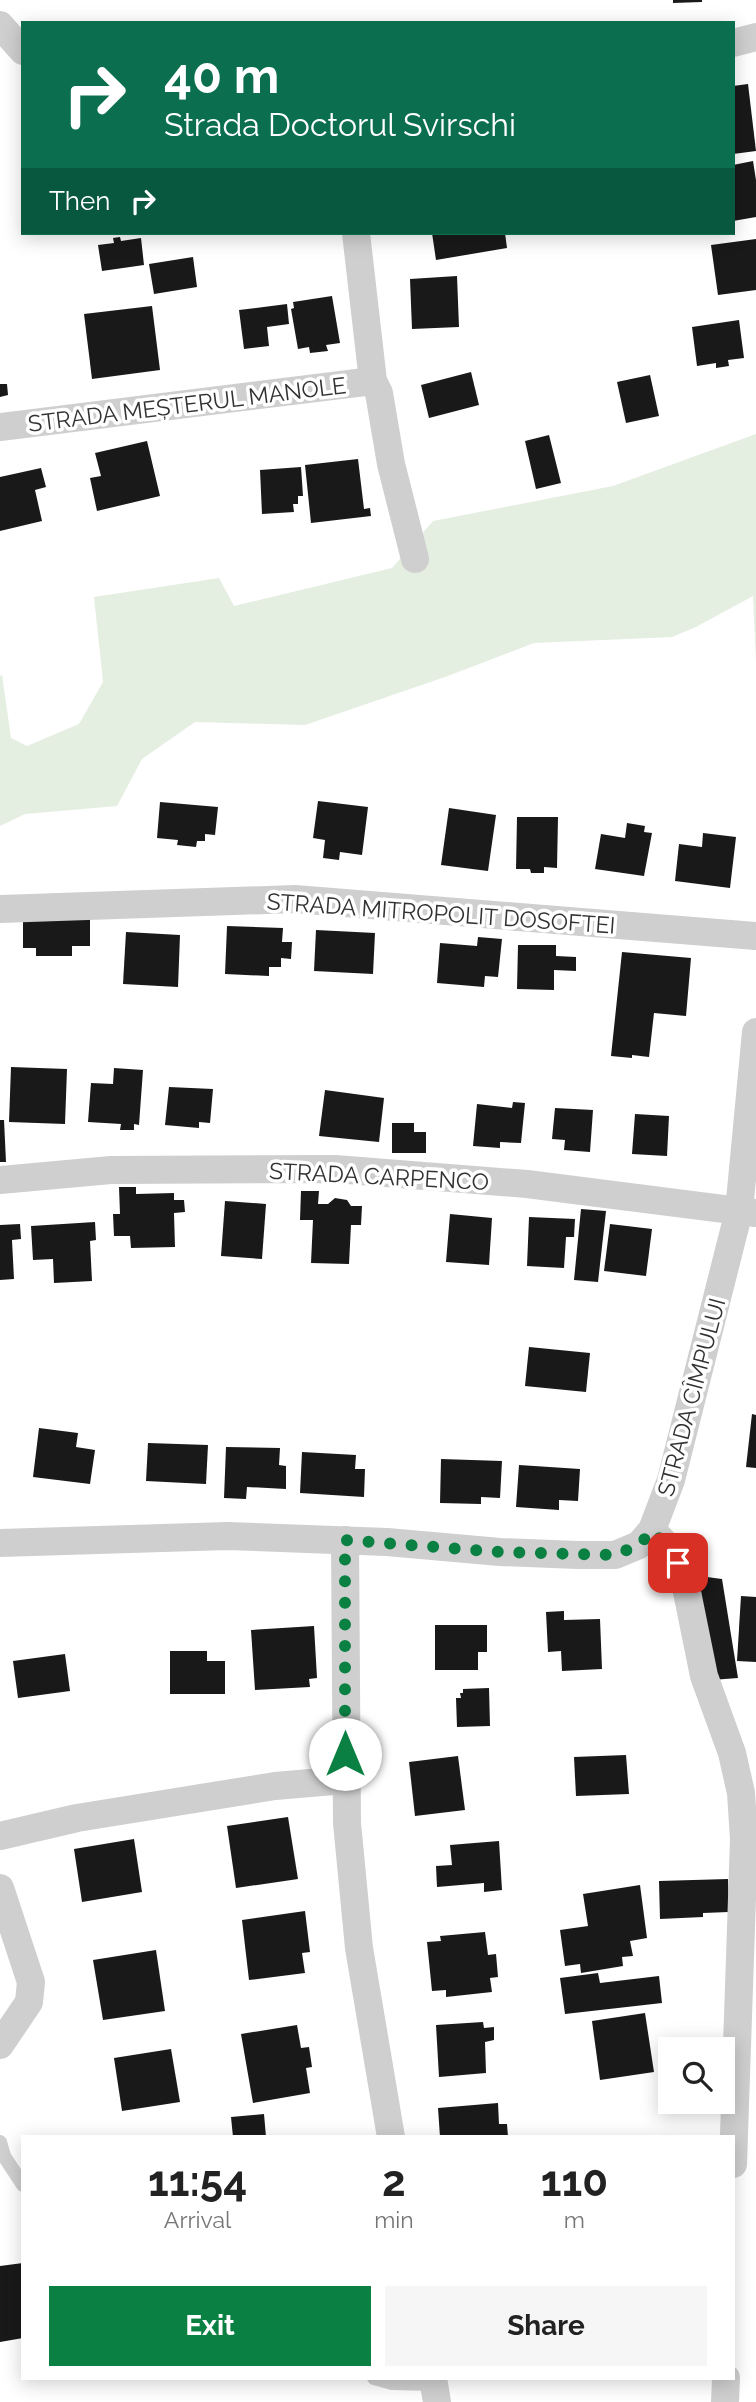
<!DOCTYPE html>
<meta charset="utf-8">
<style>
:root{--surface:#fff;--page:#f6f6f6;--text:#222;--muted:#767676;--accent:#0b8043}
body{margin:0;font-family:Raleway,sans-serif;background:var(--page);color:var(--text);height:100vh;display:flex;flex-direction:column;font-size:26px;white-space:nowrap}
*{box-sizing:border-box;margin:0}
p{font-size:23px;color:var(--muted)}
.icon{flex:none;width:38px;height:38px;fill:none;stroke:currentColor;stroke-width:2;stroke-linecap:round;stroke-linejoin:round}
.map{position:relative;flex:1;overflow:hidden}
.side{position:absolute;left:21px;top:2135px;width:714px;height:245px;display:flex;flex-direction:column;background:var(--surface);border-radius:0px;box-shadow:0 4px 18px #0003}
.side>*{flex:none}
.banner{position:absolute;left:21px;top:21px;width:714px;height:214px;border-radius:0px;box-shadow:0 4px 18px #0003;background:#0b6e4f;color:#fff;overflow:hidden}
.controls{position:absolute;left:658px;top:2037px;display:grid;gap:14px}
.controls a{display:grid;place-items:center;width:77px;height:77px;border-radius:0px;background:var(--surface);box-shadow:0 4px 18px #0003;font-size:35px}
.pin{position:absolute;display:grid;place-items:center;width:60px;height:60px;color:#fff;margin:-30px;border-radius:14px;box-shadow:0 4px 10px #0006}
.me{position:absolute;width:77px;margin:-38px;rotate:0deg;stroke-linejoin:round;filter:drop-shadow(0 0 5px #0008)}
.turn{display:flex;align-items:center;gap:24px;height:147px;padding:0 28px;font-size:32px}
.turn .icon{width:91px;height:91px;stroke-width:2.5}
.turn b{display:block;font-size:49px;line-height:60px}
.then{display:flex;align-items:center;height:66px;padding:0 28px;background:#0003;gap:14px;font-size:26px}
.eta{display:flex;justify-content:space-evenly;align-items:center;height:119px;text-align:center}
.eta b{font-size:42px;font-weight:700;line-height:49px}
.action{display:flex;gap:14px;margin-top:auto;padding:14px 28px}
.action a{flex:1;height:80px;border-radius:0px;background:var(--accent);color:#fff;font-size:28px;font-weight:700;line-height:80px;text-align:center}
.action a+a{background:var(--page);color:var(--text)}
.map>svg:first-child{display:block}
.green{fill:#e4eee1}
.building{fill:#191919}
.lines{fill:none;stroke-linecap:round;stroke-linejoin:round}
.service{stroke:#cfcfcf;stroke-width:14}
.minor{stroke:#cfcfcf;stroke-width:28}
.route{stroke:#0b8043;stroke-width:12;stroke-dasharray:0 21.6}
.labels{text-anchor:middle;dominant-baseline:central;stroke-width:7;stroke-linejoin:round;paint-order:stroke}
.street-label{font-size:23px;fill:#323232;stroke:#fff}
</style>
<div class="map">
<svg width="756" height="2402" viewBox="0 0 756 2402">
<rect width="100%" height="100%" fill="#fff"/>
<polygon class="green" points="756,434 756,662 753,596 696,627 672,637 534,643 445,677 305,725 195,722 142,759 117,806 25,814 0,826 0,676 2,675 11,738 27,746 79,724 103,682 94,597 219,578 234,606 392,568 433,521 613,486"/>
<g class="building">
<polygon points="673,0 702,0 702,2 673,3"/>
<polygon points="748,84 756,151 733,154 733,86"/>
<polygon points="753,161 756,180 756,217 733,221 733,165"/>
<polygon points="432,233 505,233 507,248 436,260"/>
<polygon points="120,237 121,241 141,238 144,265 102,271 98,245 114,243 113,238"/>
<polygon points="756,239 756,290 718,295 711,245"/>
<polygon points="193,257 197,287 154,294 149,264"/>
<polygon points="457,276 459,327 412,329 410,279"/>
<polygon points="332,296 340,343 326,345 328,351 310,353 309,347 298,349 291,309 294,308 293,302"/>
<polygon points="287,304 289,324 267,327 269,346 244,349 239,310"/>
<polygon points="152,306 160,370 92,379 84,314"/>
<polygon points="739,320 744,358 728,360 729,366 716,368 716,363 697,366 692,327"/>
<polygon points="471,372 479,405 429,418 421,385"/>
<polygon points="650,375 659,416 626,423 617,382"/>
<polygon points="0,384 7,384 8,395 0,397"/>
<polygon points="549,435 561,483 536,489 525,441"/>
<polygon points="147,441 160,496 97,511 90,478 101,476 95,453"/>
<polygon points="358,459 364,509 370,508 371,516 311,523 305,465"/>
<polygon points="301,467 303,496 298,496 298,504 293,504 294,512 262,514 260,470"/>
<polygon points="41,468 46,487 35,490 42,521 0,531 0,477"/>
<polygon points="318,801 368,807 362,855 340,852 339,860 323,858 325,840 313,838"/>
<polygon points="160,802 218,807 215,835 205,834 205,841 197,841 196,847 177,845 178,840 157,838"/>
<polygon points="449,808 496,815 488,871 441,865"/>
<polygon points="517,817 558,817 557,868 544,867 544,873 531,873 530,869 516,869"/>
<polygon points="627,823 645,826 644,832 652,833 644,876 595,869 601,834 625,838"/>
<polygon points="703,833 736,837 730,888 675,881 679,844 702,847"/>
<polygon points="90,915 90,946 72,946 72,956 36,956 36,948 23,948 23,916"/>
<polygon points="227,926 283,928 282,942 292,942 291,959 281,958 281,967 269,967 269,976 225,974"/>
<polygon points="316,930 375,933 373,974 314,971"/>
<polygon points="126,932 180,935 178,987 123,984"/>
<polygon points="478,937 502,939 498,977 485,976 484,987 437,983 440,943 477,946"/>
<polygon points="518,945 556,945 556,956 576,957 576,971 554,970 554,990 517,989"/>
<polygon points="622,952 691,958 686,1016 654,1013 649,1057 632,1055 632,1058 611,1056"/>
<polygon points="11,1067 67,1069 65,1124 9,1122"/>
<polygon points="114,1068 143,1070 139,1125 134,1124 134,1130 120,1130 121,1124 88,1122 91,1083 113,1084"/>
<polygon points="169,1087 213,1089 210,1123 199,1122 199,1128 165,1125"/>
<polygon points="325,1090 384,1098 379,1142 319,1136"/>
<polygon points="513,1102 525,1103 521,1143 500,1142 500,1148 473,1146 477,1104 512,1108"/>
<polygon points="555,1108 593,1110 590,1152 564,1150 565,1140 552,1139"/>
<polygon points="635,1114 669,1116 667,1156 632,1154"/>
<polygon points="0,1120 4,1120 6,1162 0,1162"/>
<polygon points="392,1123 414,1123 414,1132 426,1132 426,1153 392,1153"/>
<polygon points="119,1187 136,1187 136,1194 174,1193 174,1200 184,1200 185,1212 174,1213 175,1247 131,1248 130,1236 114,1236 113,1214 120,1214"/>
<polygon points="301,1191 319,1191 318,1204 328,1204 335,1198 347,1200 351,1206 362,1206 361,1225 351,1225 349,1264 311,1263 313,1220 300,1220"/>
<polygon points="225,1201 266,1204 262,1259 221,1256"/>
<polygon points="581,1209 606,1211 598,1282 574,1280"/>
<polygon points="450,1214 492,1218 489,1265 446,1262"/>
<polygon points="529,1217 575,1219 574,1237 566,1237 564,1268 527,1266"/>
<polygon points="95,1222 96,1240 90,1241 92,1281 54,1283 53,1259 33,1260 31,1226"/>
<polygon points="20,1224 21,1239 12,1240 14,1279 0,1280 0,1225"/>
<polygon points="610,1224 652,1229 646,1276 604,1271"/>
<polygon points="529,1347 590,1353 586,1392 525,1386"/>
<polygon points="752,1414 756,1415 756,1468 746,1467"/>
<polygon points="39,1428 78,1433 76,1447 95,1450 90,1484 33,1477"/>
<polygon points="148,1443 208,1445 206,1484 146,1481"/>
<polygon points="226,1447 280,1448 279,1465 286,1466 286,1489 247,1487 246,1499 224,1498"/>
<polygon points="302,1452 356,1455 355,1469 365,1469 364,1497 300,1493"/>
<polygon points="441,1459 502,1461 500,1498 481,1497 481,1504 440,1503"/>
<polygon points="519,1465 580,1469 578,1501 559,1500 559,1510 516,1507"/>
<polygon points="699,1576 722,1579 738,1678 712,1680"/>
<polygon points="741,1596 756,1597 756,1662 737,1661"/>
<polygon points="564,1611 564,1620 600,1619 602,1669 562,1671 561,1651 548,1652 546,1612"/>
<polygon points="435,1625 487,1625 487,1652 478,1652 478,1670 435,1670"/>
<polygon points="314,1626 317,1678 309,1679 310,1687 255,1690 251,1630"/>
<polygon points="170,1651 207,1651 207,1661 225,1661 225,1694 170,1694"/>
<polygon points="65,1654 70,1691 18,1698 13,1661"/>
<polygon points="489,1688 490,1726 457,1727 456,1698 461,1698 460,1693 463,1693 463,1689"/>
<polygon points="626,1755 629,1794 576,1796 574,1757"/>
<polygon points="458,1756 465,1810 415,1816 409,1762"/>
<polygon points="288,1817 298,1879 236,1888 227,1826"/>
<polygon points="134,1839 142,1892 82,1902 74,1849"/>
<polygon points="499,1841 502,1890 484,1892 484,1883 437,1887 436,1866 452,1865 450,1845"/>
<polygon points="728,1879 729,1912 703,1913 703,1917 660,1919 659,1881"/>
<polygon points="640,1885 647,1938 630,1941 633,1956 622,1957 623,1966 581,1973 580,1964 565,1966 560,1930 588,1926 583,1894"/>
<polygon points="305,1911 310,1952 302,1953 305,1973 249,1980 242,1920"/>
<polygon points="485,1932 488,1955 496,1954 498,1977 490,1978 492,1992 446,1997 446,1990 432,1991 427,1942 441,1941 440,1936"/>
<polygon points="156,1950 165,2011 103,2020 93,1960"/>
<polygon points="598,1973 600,1983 659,1976 662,2003 565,2014 560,1978"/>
<polygon points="645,2013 654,2072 600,2080 592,2021"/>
<polygon points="483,2022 484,2028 494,2027 494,2040 485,2042 486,2073 439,2077 436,2025"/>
<polygon points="297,2025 301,2048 309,2047 312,2067 306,2068 310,2093 253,2103 241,2034"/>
<polygon points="171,2049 180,2102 122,2111 114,2058"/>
<polygon points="498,2103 499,2124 507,2124 508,2137 440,2137 438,2108"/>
<polygon points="264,2114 266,2137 233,2137 231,2117"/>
<polygon points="23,2263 23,2338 0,2342 0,2266"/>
</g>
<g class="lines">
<g class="service">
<polyline points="0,2142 4,2156 23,2185"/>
<polyline points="374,2378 392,2383 434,2384"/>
</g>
<g class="minor">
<polyline points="0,25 23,51"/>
<polyline points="733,43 756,37"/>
<polyline points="356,233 373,381 379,393 391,464 415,559"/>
<polyline points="0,427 373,381"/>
<polyline points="0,909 295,899 756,936"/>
<polyline points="0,1180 111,1170 335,1169 527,1184 756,1213"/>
<polyline points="652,1530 670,1549 678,1563 686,1587 704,1676 732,1753 741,1793 744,1839 733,2164"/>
<polyline points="345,1540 347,1823 359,1948 391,2137"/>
<polyline points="0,1543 228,1536 387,1542 500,1552 578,1555 615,1555 639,1545 652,1530 671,1480 739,1211 756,1032"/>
<polyline points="0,1836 77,1818 275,1786 345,1780"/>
<polyline points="0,1888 31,1982 29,2002 0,2045"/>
<polyline points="433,2378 437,2402"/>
<polyline points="725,2402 726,2378"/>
</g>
</g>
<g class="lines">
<polyline class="route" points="345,1754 345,1540 500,1552 615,1555 639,1545 652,1531 670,1549 678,1563"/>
</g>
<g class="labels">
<g class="street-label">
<text transform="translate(187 404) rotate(-7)">STRADA MEȘTERUL MANOLE</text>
<text transform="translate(441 913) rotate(4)">STRADA MITROPOLIT DOSOFTEI</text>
<text transform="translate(379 1176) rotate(3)">STRADA CARPENCO</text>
<text transform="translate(691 1397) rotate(-75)">STRADA CÎMPULUI</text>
</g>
</g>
</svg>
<div class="controls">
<a><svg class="icon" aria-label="search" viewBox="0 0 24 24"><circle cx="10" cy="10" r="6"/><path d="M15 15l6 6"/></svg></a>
</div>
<div class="pin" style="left:678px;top:1563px;background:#d93025"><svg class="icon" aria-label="arrive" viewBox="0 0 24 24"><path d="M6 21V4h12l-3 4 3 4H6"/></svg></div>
<svg class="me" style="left:345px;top:1754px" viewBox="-20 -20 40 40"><circle r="19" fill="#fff"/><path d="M0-13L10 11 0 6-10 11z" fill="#0b8043"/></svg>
<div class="banner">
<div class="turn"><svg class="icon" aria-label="right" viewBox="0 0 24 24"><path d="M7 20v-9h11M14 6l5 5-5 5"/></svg><div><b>40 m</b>Strada Doctorul Svirschi</div></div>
<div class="then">Then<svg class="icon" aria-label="right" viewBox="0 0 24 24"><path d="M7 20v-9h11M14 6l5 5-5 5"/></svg></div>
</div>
<section class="side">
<div class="eta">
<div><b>11:54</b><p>Arrival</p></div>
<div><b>2</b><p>min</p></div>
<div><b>110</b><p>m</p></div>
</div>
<div class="action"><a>Exit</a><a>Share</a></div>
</section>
</div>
